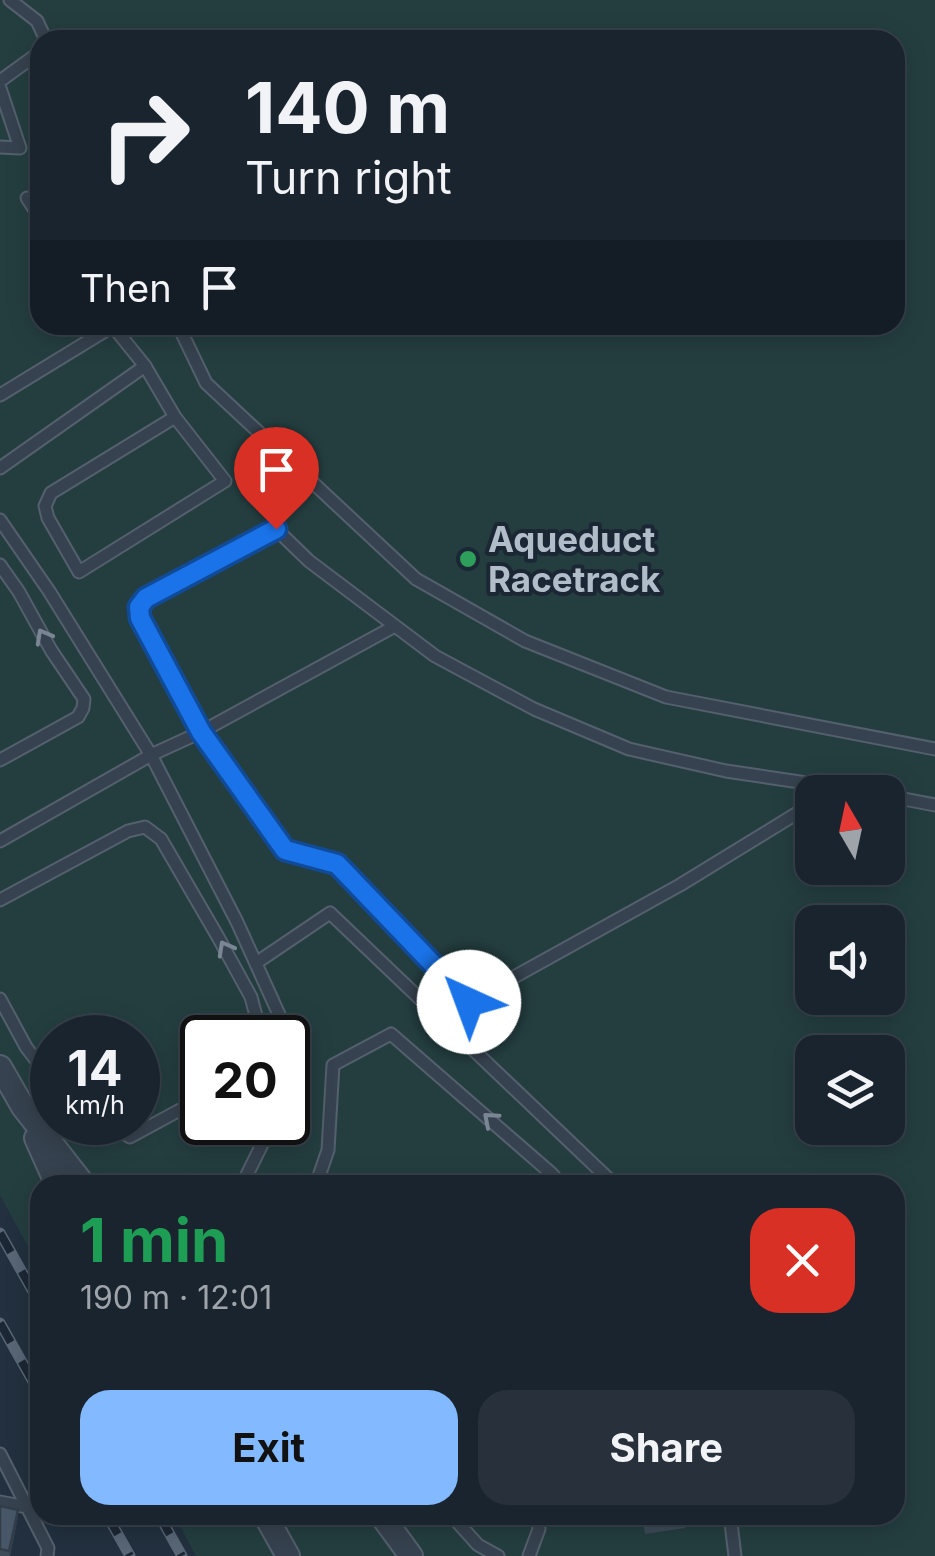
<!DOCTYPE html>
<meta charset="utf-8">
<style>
:root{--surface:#1a242f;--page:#27303b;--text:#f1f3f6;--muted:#9fa4aa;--line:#38414b;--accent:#83b9fe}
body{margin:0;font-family:Inter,sans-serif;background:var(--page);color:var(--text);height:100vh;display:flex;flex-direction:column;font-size:38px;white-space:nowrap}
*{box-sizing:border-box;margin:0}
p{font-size:32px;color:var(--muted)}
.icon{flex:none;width:55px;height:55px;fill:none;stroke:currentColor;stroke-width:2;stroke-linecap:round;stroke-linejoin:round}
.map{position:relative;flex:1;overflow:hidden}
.panel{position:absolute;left:30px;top:1175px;width:875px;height:350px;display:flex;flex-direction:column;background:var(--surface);border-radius:30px;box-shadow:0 5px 25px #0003,0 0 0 2px var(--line)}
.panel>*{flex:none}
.banner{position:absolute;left:30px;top:30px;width:875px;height:305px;border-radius:30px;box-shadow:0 5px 25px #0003,0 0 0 2px var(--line);background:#1a242f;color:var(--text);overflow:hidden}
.needle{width:65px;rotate:351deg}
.fabs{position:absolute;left:795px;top:775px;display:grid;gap:20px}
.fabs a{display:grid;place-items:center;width:110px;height:110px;border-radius:20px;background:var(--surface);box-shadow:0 5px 25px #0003,0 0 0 2px var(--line);font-size:50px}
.speed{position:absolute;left:30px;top:1015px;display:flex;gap:20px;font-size:50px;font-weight:700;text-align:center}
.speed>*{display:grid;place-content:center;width:130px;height:130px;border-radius:50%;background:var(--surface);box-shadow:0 5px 25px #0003,0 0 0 2px var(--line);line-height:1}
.speed small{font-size:25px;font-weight:400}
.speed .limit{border:5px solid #111;border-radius:15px;background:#fff;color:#111}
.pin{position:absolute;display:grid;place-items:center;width:85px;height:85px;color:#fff;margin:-102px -42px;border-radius:50% 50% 50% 0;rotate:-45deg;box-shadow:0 0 10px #0007}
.pin .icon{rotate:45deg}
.me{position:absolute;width:110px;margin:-55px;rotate:317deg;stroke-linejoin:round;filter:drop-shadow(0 0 8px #0008)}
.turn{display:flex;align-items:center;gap:35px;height:210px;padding:0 50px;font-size:45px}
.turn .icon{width:130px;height:130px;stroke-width:2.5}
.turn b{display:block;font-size:70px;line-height:85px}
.then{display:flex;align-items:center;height:95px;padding:0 50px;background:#0003;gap:20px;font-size:38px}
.round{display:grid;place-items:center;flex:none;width:105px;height:105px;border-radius:30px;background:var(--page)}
.headline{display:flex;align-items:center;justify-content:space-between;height:170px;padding:0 50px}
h1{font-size:60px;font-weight:700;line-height:75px;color:#1e9e55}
.button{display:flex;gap:20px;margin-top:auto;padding:20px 50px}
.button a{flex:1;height:115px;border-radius:30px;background:var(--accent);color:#111;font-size:40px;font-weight:700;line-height:115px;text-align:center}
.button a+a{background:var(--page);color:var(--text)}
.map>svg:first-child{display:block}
.green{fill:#243e40;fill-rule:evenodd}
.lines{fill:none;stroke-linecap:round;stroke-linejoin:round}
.service-casing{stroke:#54606d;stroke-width:15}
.minor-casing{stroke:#54606d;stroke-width:26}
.service{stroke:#36424f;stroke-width:11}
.minor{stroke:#36424f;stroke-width:22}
.rail-casing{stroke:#586676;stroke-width:11}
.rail{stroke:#1b2734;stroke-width:8;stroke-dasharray:22;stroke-linecap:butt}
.wall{fill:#3e4b59}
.shaded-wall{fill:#323d49}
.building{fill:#485768;stroke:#323d49;stroke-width:2.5}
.oneway{stroke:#7a8693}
.route-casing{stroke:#114b97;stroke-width:25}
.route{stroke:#1a73e8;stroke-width:18}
.leisure-dot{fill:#2e9e5b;stroke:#1b2734;stroke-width:4}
.labels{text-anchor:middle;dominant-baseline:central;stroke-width:8;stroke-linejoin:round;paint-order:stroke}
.poi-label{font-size:35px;font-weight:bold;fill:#b2bdca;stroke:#1b2734;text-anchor:start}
</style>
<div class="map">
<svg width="935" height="1556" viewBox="0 0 935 1556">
<rect width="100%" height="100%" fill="#22303f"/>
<path class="green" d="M 0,0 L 935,0 L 935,1556 L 196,1556 L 174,1515 L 895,1515 L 895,1185 L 40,1185 L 40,1269 L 0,1195 ZM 40,40 L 895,40 L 895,325 L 40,325 ZM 812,792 L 888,792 L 888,868 L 812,868 ZM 812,922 L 888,922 L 888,998 L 812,998 ZM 52,1038 L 138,1038 L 138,1122 L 52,1122 ZM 202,1038 L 288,1038 L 288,1122 L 202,1122 ZM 812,1052 L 888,1052 L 888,1128 L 812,1128 Z"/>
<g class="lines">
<g class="service-casing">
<g id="service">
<polyline points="10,0 37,21 46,40"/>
<polyline points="0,81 40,52"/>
<polyline points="0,88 20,148 0,147"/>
<polyline points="27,198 40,218"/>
<polyline points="112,325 145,366 175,417 225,481 79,572 48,518 45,506 51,493 175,417"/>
<polyline points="178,325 206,383 416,579 525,641 666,697 935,749"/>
<polyline points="0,395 113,326"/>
<polyline points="0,468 145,366"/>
<polyline points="0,520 49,591 151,755 201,732 285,850 337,864 469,1002 680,885 812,804"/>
<polyline points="0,565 19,592 51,650 84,699 83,708 78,717 0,760"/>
<polyline points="395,626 201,732 140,618 139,607 146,598 276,529 309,561 435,656 534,709 629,749 726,771 840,788 832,792"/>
<polyline points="840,788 867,792"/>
<polyline points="888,796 935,805"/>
<polyline points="0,841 151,755 237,922 302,1065 288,1094"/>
<polyline points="0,900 128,831 145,827 161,839 218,937 251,997 262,1038"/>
<polyline points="256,963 330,913 615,1185"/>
<polyline points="0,999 26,1047 52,1081"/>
<polyline points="105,1122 130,1137 202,1098"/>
<polyline points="242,1185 273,1122"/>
<polyline points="316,1185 328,1150 333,1065 391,1034 552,1174 561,1185"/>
<polyline points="0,1454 48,1548 47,1556"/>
<polyline points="0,1502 27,1507"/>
<polyline points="451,1515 478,1545 498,1556"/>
<polyline points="730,1515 735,1556"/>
<polyline points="529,1556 539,1529 537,1515"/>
</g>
</g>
<g class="minor-casing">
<g id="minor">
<polyline points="0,1067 23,1107 84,1185"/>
<polyline points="36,1138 57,1185"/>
<polyline points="265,1515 288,1556"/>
<polyline points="381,1515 411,1556"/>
</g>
</g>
<use href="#service" class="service"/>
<use href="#minor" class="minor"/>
<g class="rail-casing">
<g id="rail">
<polyline points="0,1233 40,1304"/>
<polyline points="0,1323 40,1394"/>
<polyline points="107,1515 130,1556"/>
<polyline points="159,1515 182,1556"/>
</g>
</g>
<use href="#rail" class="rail"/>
</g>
<g class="wall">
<polygon points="0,1506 18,1517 10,1556 0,1556"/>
<polygon points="642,1515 685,1515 685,1528 645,1534"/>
</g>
<polygon class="shaded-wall" points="18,1510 18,1517 9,1556 9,1551"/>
<g class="building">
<polygon points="0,1506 18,1510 9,1551 0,1549"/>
<polygon points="645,1515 670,1515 645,1519"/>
</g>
<defs><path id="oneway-chevron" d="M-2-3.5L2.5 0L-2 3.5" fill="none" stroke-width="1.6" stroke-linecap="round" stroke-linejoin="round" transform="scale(2.5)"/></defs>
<g class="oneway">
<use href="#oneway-chevron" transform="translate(43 636) rotate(-119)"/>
<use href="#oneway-chevron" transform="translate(225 948) rotate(-119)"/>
<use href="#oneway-chevron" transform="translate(490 1119) rotate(-139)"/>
</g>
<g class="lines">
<g class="route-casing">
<polyline id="route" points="276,529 146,598 139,607 140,618 201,732 285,850 337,864 469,1002"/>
</g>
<use href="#route" class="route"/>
</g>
<circle class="leisure-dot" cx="468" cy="559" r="10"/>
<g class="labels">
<g class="poi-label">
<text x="488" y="539">Aqueduct<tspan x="488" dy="40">Racetrack</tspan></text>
</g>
</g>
</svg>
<div class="fabs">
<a><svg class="needle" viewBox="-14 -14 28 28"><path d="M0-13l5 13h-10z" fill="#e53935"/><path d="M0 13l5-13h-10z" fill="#9fa4aa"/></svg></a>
<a><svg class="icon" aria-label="sound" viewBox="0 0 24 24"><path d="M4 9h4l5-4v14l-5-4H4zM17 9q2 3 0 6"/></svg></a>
<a><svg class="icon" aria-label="layers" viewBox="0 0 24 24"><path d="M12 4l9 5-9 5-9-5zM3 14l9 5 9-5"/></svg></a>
</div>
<div class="speed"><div>14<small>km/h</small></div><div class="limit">20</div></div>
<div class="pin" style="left:276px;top:529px;background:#d93025"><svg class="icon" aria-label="arrive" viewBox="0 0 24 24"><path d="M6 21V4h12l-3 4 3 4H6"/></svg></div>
<svg class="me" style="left:469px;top:1002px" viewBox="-20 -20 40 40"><circle r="19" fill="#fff"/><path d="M0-13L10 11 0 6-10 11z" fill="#1a73e8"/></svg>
<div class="banner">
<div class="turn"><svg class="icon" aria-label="right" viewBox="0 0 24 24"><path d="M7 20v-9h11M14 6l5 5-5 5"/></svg><div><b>140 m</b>Turn right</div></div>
<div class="then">Then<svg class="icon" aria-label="arrive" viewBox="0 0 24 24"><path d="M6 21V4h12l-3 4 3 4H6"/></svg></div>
</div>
<section class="panel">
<div class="headline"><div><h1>1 min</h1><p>190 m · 12:01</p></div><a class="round" style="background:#d93025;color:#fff"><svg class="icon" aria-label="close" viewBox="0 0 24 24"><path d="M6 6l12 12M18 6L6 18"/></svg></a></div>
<div class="button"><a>Exit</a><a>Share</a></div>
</section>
</div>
